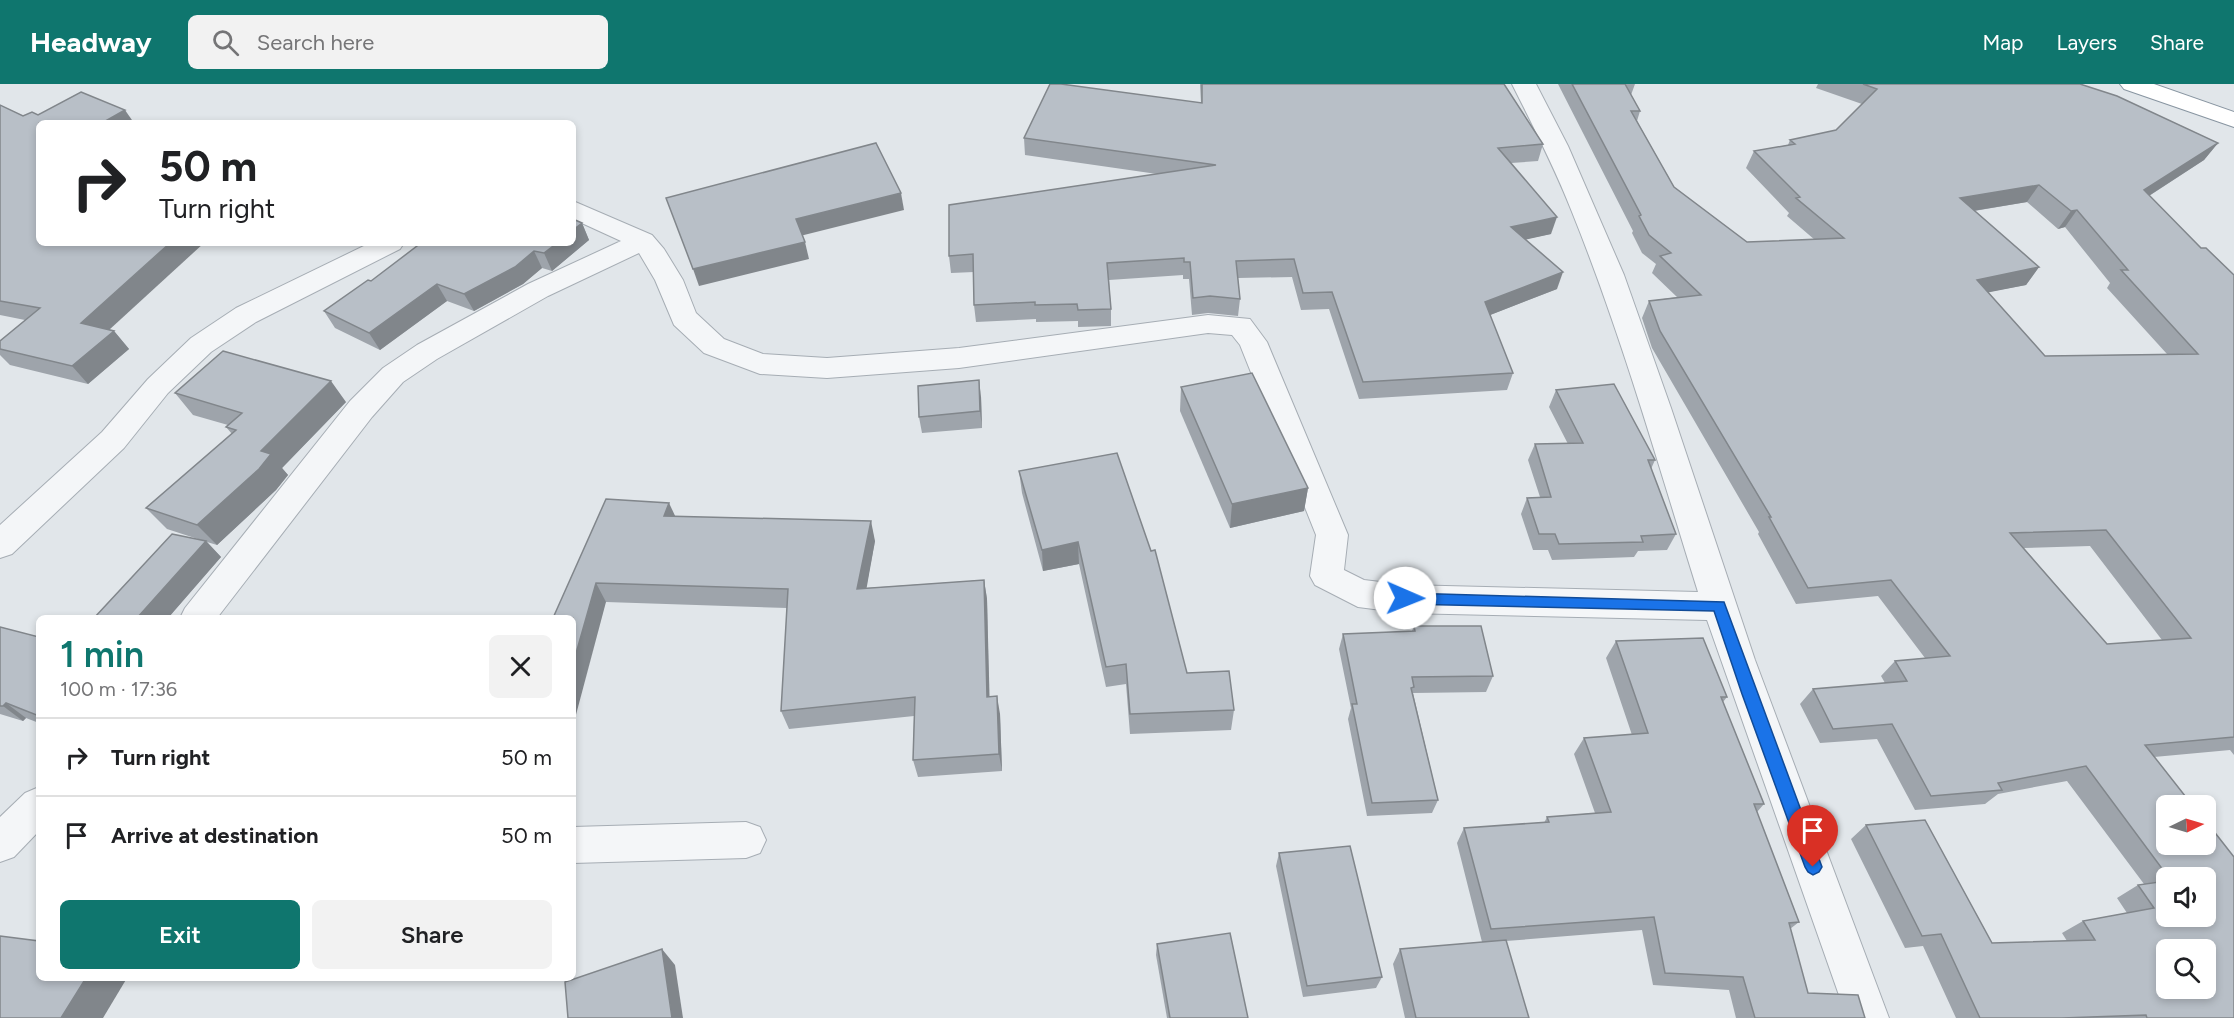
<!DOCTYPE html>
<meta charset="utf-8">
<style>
:root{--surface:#fff;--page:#f2f2f2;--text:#202124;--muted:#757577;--line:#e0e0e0;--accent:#0f766e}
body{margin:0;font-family:Figtree,sans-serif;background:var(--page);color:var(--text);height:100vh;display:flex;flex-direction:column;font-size:22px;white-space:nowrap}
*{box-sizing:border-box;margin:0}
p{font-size:20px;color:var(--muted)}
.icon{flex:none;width:33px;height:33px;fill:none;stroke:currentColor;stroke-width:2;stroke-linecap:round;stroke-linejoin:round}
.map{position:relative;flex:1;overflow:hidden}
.side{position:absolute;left:36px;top:531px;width:540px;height:366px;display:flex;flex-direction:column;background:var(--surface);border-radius:9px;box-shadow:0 3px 9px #0003}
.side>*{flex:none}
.guide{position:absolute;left:36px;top:36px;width:540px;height:126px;border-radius:9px;box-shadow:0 3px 9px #0003;background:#fff;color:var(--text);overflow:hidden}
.needle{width:39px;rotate:85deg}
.fabs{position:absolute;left:2156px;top:711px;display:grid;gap:12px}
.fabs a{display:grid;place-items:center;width:60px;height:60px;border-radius:9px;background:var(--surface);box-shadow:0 3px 9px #0003;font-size:30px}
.pin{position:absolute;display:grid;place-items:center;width:51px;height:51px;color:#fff;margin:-62px -26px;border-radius:50% 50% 50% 0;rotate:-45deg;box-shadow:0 0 6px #0007}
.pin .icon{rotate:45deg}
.me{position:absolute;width:66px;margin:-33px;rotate:91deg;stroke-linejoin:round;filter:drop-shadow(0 0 4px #0008)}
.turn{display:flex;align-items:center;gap:21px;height:126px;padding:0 24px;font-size:27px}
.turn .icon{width:78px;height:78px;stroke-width:2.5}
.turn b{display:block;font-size:42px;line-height:51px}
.round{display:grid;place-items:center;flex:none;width:63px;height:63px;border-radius:9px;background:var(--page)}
.head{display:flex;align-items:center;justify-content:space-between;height:102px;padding:0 24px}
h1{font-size:36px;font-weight:600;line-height:45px;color:var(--accent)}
.button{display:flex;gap:12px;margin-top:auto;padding:12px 24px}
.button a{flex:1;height:69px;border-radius:9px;background:var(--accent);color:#fff;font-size:24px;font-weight:600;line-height:69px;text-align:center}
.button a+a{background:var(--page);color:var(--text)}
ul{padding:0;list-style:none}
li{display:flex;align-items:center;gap:18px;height:78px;padding:0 24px;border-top:2px solid var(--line)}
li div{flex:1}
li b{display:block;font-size:22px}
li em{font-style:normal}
header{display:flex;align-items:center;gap:36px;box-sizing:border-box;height:84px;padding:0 30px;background:var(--accent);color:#fff}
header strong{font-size:28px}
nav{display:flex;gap:33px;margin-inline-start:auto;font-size:21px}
.search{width:420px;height:54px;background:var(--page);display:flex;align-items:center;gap:15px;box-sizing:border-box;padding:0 21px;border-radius:9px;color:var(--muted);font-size:22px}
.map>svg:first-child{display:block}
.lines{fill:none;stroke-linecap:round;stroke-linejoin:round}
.minor-casing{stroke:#a6adb4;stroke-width:2}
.trunk-casing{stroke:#8895a1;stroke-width:2}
.minor{fill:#f4f6f8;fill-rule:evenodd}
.trunk{fill:#fff;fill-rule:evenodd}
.wall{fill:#9ea4ab;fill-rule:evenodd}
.shaded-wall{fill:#81868b}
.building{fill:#b8bfc7;stroke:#81868b;stroke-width:1.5;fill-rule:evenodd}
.route{fill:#1a73e8;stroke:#114b97;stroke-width:1.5}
</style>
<header>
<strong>Headway</strong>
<div class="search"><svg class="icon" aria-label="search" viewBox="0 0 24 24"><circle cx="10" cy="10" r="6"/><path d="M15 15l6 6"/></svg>Search here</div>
<nav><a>Map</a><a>Layers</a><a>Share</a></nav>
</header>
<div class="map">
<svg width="2234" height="934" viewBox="0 0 2234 934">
<rect width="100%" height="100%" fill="#e1e6ea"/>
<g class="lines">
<g class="minor-casing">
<g id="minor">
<path d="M 1512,0 L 1536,0 L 1568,62 L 1624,191 L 1671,324 L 1755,576 L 1889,934 L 1847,934 L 1707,536 L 1405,529 L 1358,523 L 1315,501 L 1310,492 L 1316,451 L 1240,261 L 1232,251 L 1208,249 L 959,284 L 827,294 L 760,290 L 704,269 L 674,241 L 655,196 L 639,169 L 548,212 L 437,275 L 403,298 L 372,333 L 217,534 L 180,534 L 185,524 L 350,317 L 383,284 L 417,261 L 528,200 L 621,157 L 573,135 L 573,117 L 652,151 L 664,165 L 683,196 L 696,229 L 724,255 L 763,270 L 827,274 L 959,264 L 1208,231 L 1250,235 L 1267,258 L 1348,451 L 1344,486 L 1364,496 L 1405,501 L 1698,508 C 1658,380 1622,252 1572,128 C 1555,84 1533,42 1512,0 Z"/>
<polygon points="370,159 404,159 400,165 256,238 211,268 168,309 124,364 12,470 0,474 0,441 102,348 148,295 191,254 236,224"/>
<polygon points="39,703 39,747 14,773 0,778 0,733 25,709"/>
<polygon points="746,738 760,743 766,756 760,769 746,774 573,779 573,743"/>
</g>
</g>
<g class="trunk-casing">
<polygon id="trunk" points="2120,0 2154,0 2234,28 2234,43 2124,5"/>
</g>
<use href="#minor" class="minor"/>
<use href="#trunk" class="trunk"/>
</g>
<g class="wall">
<polygon points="1200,0 1504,0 1543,60 1538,77 1511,79 1551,150 1526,155 1557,205 1490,231 1513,289 1507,306 1359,315 1329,225 1301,226 1292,193 1238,194 1240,215 1238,232 1208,229 1192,231 1189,195 1183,195 1183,191 1109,196 1111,225 1111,242 1078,243 1078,237 1036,238 1036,235 976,238 974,221 974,188 951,189 949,172 1157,90 1025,71 1024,54 1201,19"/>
<path d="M 1558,0 L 1635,0 L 1631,11 L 1640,27 L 1637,37 L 1674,103 L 1747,158 L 1815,156 L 1787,132 L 1789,129 L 1746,84 L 1754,67 L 1788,61 L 1790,56 L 1836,46 L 1862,20 L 1816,4 L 1818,0 L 2080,0 L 2117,12 L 2218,59 L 2204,76 L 2149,112 L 2201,164 L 2206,164 L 2234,191 L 2234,671 L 2230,666 L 2154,673 L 2193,722 L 2166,722 L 2166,760 L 2205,760 L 2205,736 L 2234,773 L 2234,934 L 1956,934 L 1923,862 L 1905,864 L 1851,755 L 1866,741 L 1925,736 L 1992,859 L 2067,857 L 2062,849 L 2083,837 L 2127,829 L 2117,814 L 2138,801 L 2144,800 L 2067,697 L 1998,710 L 1985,720 L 1915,726 L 1877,655 L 1820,659 L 1800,620 L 1813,605 L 1885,599 L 1881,592 L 1895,577 L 1925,574 L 1878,512 L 1796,520 L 1758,450 L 1759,448 L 1652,264 L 1642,234 L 1649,217 L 1677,213 L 1652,189 L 1656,180 L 1642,169 L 1632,149 L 1633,147 ZM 2027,118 L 2058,145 L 2065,143 L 2110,199 L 2107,204 L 2167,270 L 2045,272 L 1988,208 L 2026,201 L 2039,183 L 1974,127 ZM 2090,462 L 2162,556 L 2107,560 L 2024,464 ZM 2166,794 L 2205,794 L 2205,832 L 2166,832 ZM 2166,866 L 2205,866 L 2205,904 L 2166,904 Z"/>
<polygon points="0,21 39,39 109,246 114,247 129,265 88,300 10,281 0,271 0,257 25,236 0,231"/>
<polygon points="582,139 589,156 552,187 542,184 523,200 474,227 447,217 380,266 335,244 324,227 371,197 573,159"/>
<polygon points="1181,303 1308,404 1304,427 1230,444 1180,327"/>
<polygon points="1556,306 1655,376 1651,385 1676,450 1667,466 1638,467 1634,473 1552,476 1548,466 1533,466 1521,430 1527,414 1540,413 1528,376 1535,360 1568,360 1549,323"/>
<polygon points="175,309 346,318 282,384 288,391 276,406 217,461 207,458 221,473 168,534 94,534 201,456 167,445 146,424 232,350 226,343 228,341 193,331"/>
<polygon points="981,313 982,344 922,349 919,333"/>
<polygon points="1019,387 1187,589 1234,626 1231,646 1130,650 1126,600 1106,603 1079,480 1043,487 1022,409"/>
<polygon points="675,432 875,457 866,504 984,496 987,515 989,613 1000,630 1002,687 918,693 913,676 914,632 789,645 781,627 787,524 606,518 553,534"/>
<polygon points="1414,542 1493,592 1486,608 1413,609 1438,716 1432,729 1367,732 1348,635 1351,624 1339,565 1343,550 1412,547"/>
<polygon points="0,543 39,553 39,639 26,634 23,637 0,630"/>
<polygon points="1616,557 1727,613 1723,618 1764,720 1757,728 1799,838 1790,845 1808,909 1865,934 1736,934 1729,906 1653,901 1642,846 1506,857 1529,934 1405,934 1393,880 1400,865 1482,858 1457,759 1464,744 1544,739 1547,733 1595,729 1574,670 1584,654 1632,651 1606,574"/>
<polygon points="1279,769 1382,893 1376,904 1303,913 1276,782"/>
<polygon points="1157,860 1248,934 1167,934 1156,871"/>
</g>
<g class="shaded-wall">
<polygon points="125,26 134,39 102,39"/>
<polygon points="2218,59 2204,76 2130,124 2144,106"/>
<polygon points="2039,101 2027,118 1948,131 1960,114"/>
<polygon points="901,109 904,126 800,152 796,135"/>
<polygon points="2077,126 2065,143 2058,145 2071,127"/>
<polygon points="1557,133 1551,150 1506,160 1511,143"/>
<polygon points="582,139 589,156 552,187 544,169 557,159 573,159 573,146"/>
<polygon points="805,158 809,175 699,202 693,185"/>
<polygon points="170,159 204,159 97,257 81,239"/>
<polygon points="534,167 542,184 523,200 474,227 464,210"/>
<polygon points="2039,183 2026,201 1965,213 1977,196"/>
<polygon points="1563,188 1557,205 1480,235 1485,218"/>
<polygon points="437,200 447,217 380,266 369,249"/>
<polygon points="114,247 129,265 88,300 72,282"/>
<polygon points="979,296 981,313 982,344 980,327"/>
<polygon points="331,297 346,318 282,384 288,391 276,406 217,461 197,441 261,367"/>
<polygon points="1308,404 1304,427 1230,444 1232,420"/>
<polygon points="669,419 678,438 664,432"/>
<polygon points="871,437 875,457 863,524 857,505"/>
<polygon points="206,457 221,473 168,534 137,534"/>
<polygon points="1078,458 1079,480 1043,487 1042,466"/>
<polygon points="984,496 987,515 990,631 987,613"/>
<polygon points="596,499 606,518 573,642 573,580"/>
<polygon points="997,612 1000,630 1002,687 999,670"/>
<polygon points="6,619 26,634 23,637 3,622"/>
<polygon points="662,865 675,881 683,934 672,934"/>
<polygon points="86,894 127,894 103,934 61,934"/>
</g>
<g class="building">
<polygon points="1050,0 1061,0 1202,19 1202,0 1504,0 1543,60 1498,64 1557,133 1511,143 1563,188 1485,218 1513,289 1363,298 1332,208 1303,209 1294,175 1236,177 1240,215 1210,212 1193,214 1190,178 1184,178 1184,174 1107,179 1111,225 1078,226 1077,220 1035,221 1035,218 974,221 973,170 949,172 949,121 1216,81 1024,54"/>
<path d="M 1572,0 L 1625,0 L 1640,27 L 1631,27 L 1674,103 L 1747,158 L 1844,154 L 1796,114 L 1800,113 L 1754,67 L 1795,60 L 1790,56 L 1836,46 L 1877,5 L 1863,0 L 2080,0 L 2117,12 L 2218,59 L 2144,106 L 2201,164 L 2206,164 L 2234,191 L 2234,653 L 2145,661 L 2193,722 L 2166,722 L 2166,760 L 2205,760 L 2205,736 L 2234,773 L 2234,934 L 2147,934 L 2146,931 L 2062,934 L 1980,934 L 1941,850 L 1922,852 L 1866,741 L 1925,736 L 1992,859 L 2095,856 L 2083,837 L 2154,824 L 2138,801 L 2166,797 L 2166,832 L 2205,832 L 2205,794 L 2169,794 L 2086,682 L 1998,699 L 2002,706 L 1931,712 L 1892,640 L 1833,645 L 1813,605 L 1907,597 L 1895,577 L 1950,572 L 1891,496 L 1808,504 L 1769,433 L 1771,433 L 1660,247 L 1649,217 L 1701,211 L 1660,172 L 1671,169 L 1649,151 L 1639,132 L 1641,131 ZM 2039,101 L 2071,127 L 2077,126 L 2128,186 L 2121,186 L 2198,270 L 2045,272 L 1977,196 L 2039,183 L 1960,114 ZM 2106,446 L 2191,554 L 2107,560 L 2010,449 ZM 2166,866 L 2205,866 L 2205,904 L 2166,904 Z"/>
<polygon points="81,8 125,26 102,39 39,39 39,159 170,159 81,239 114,247 72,282 0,265 0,257 40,224 0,217 0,21 23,32 32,28 38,31"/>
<polygon points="876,59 901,109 796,135 805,158 693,185 666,114"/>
<polygon points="573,135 582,139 573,146"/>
<polygon points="421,159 557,159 544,169 534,167 515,183 464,210 437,200 369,249 324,227 368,196 371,197"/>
<polygon points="223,267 331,297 261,367 271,370 259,385 197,441 146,424 236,346 226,343 242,329 175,309"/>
<polygon points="1252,289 1308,404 1232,420 1181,303"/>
<polygon points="979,296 980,327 919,333 918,302"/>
<polygon points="1614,300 1655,376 1648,376 1676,450 1641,452 1643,458 1559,460 1555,450 1539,450 1527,414 1551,413 1535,360 1583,359 1556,306"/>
<polygon points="1117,369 1151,467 1155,466 1187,589 1229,587 1234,626 1130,630 1126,580 1106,583 1078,458 1042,466 1019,387"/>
<polygon points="606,415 669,419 664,432 871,437 857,505 984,496 987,613 997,612 999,670 913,676 915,613 781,627 788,505 596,499 573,580 573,534 553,534"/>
<polygon points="172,450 206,457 137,534 94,534"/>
<polygon points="1414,542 1481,542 1493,592 1412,593 1414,603 1411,604 1438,716 1372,719 1352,620 1357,620 1343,550 1415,547"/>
<polygon points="0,543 39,553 39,632 6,619 3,622 0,622"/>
<polygon points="1703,554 1727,613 1721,613 1764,720 1754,720 1799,838 1789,839 1808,909 1858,911 1865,934 1755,934 1743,893 1665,889 1654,833 1491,845 1464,744 1549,738 1547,733 1611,728 1584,654 1648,649 1616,557"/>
<polygon points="1350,762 1382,893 1307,902 1279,769"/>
<polygon points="1230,849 1248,934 1170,934 1157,860"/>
<polygon points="0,852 39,857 39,894 86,894 61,934 0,934"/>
<polygon points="1506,856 1529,934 1416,934 1400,865"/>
<polygon points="662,865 672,934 568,934 565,898"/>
</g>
<polygon class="route" points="1405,509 1724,518 1822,783 1819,788 1813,791 1808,788 1805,783 1742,610 1714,527 1405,520 1400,519 1398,514 1400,510"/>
</svg>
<div class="fabs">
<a><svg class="needle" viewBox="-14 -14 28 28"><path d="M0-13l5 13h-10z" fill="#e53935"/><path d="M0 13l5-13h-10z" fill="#757577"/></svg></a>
<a><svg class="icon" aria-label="sound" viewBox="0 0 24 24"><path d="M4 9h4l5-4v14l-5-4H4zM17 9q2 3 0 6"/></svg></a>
<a><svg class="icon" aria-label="search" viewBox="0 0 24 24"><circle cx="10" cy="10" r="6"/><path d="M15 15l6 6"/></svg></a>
</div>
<div class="pin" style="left:1813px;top:783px;background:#d93025"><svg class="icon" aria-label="arrive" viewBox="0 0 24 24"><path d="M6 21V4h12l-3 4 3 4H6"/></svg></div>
<svg class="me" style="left:1405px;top:514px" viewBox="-20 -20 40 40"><circle r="19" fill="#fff"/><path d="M0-13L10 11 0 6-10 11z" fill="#1a73e8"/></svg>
<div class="guide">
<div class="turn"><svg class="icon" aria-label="right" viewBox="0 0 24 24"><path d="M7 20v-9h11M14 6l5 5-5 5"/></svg><div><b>50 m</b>Turn right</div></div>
</div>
<section class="side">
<div class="head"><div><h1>1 min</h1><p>100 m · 17:36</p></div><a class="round"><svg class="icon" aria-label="close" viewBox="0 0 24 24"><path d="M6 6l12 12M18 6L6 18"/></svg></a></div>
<ul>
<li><svg class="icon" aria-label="right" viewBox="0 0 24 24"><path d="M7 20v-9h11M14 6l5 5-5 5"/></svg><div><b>Turn right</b></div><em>50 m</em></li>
<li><svg class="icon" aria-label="arrive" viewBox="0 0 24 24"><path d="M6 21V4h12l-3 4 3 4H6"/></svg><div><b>Arrive at destination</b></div><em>50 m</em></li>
</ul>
<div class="button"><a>Exit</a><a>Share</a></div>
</section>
</div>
